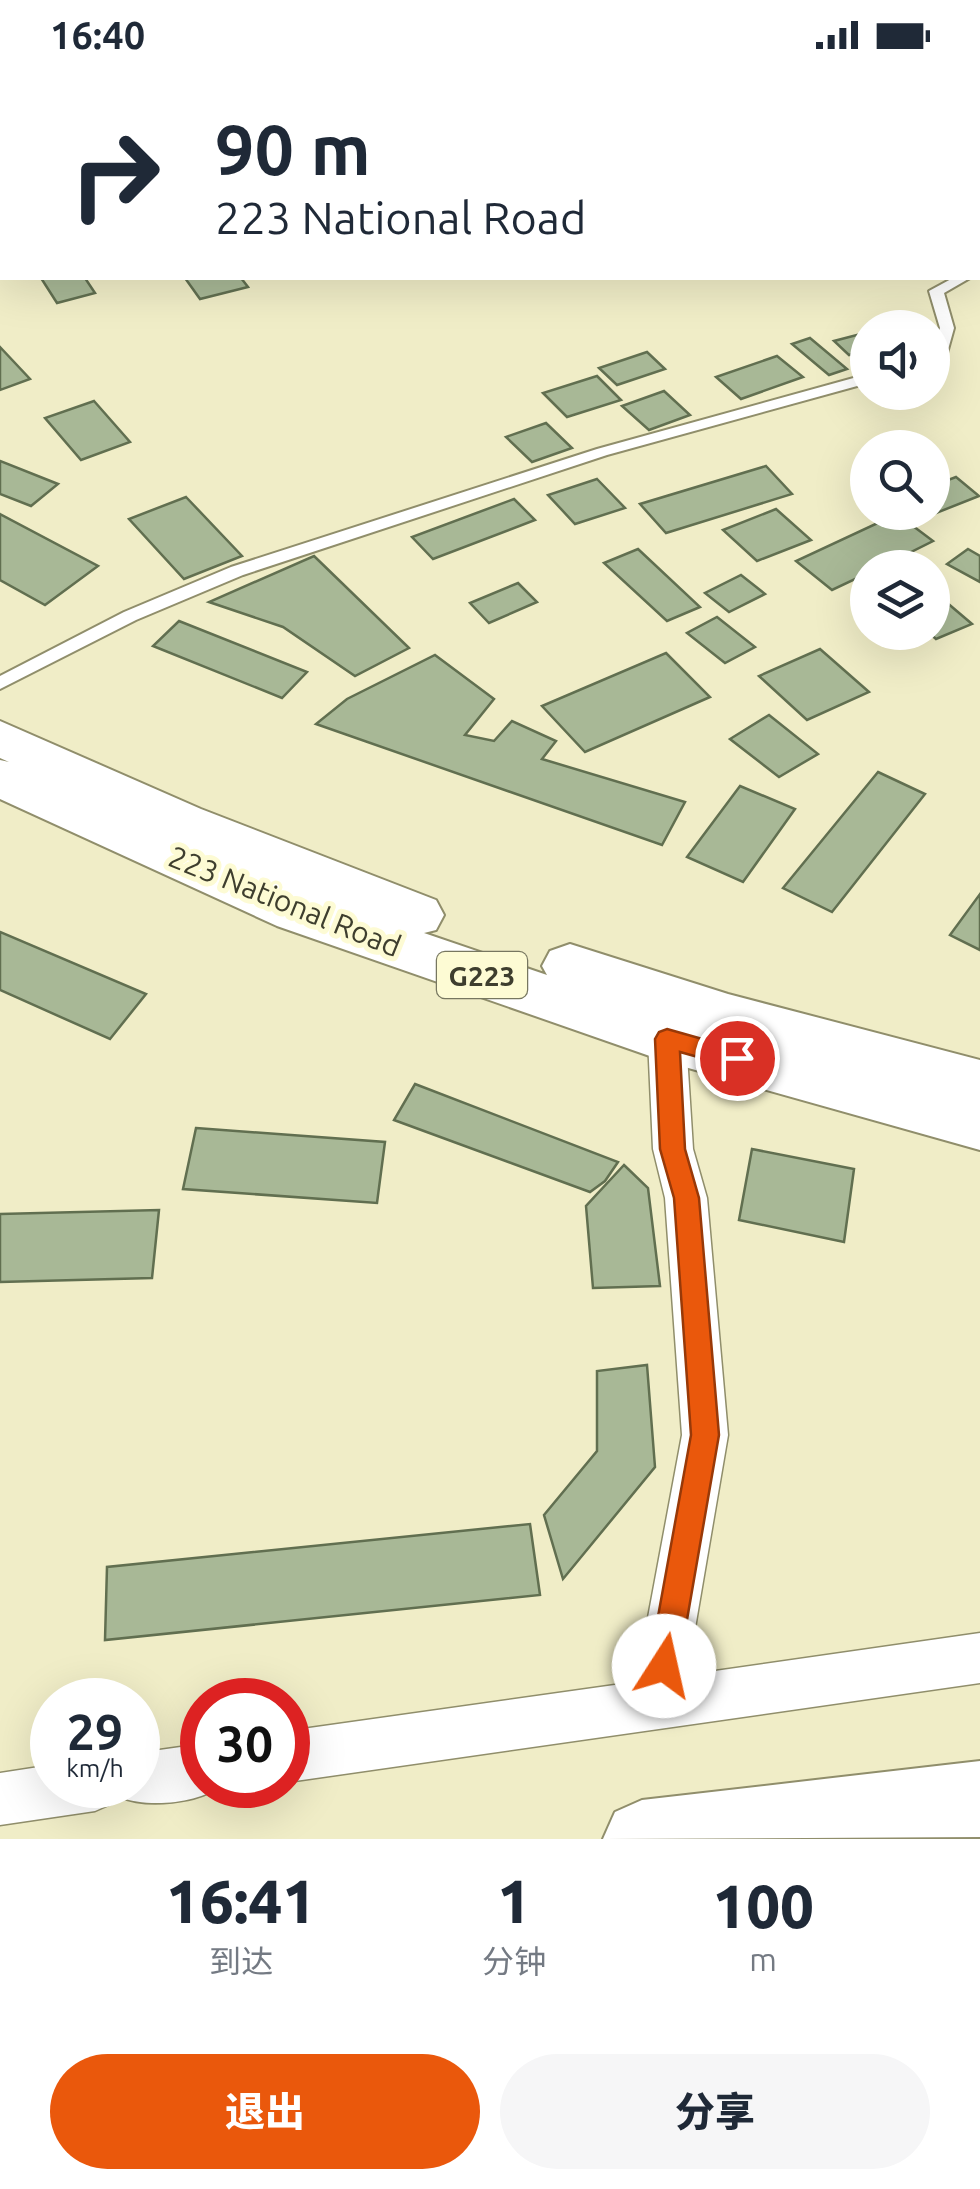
<!DOCTYPE html>
<html lang="zh">
<meta charset="utf-8">
<style>
:root{--surface:#fff;--page:#f6f6f7;--text:#1f2937;--muted:#747a83;--accent:#ea580c}
body{margin:0;font-family:Ubuntu,"Noto Sans SC",sans-serif;background:var(--page);color:var(--text);height:100vh;display:flex;flex-direction:column;font-size:38px;white-space:nowrap}
*{box-sizing:border-box;margin:0}
p{font-size:32px;color:var(--muted)}
.icon{flex:none;width:55px;height:55px;fill:none;stroke:currentColor;stroke-width:2;stroke-linecap:round;stroke-linejoin:round}
.map{position:relative;height:1769px;overflow:hidden}
.side{display:flex;flex-direction:column;background:var(--surface);flex:1}
.side>*{flex:none}
.guide{position:absolute;left:0px;top:0px;width:980px;height:210px;box-shadow:0 10px 40px #0002;background:#fff;color:var(--text);overflow:hidden}
.controls{position:absolute;left:850px;top:240px;display:grid;gap:20px}
.controls a{display:grid;place-items:center;width:100px;height:100px;border-radius:50%;background:var(--surface);box-shadow:0 10px 40px #0002;font-size:50px}
.speed{position:absolute;left:30px;top:1608px;display:flex;gap:20px;font-size:50px;font-weight:700;text-align:center}
.speed>*{display:grid;place-content:center;width:130px;height:130px;border-radius:50%;background:var(--surface);box-shadow:0 10px 40px #0002;line-height:1}
.speed small{font-size:25px;font-weight:400}
.speed .limit{border:15px solid #d22;background:#fff;color:#111}
.pin{position:absolute;display:grid;place-items:center;width:85px;height:85px;color:#fff;margin:-42px;border:5px solid #fff;border-radius:50%;box-shadow:0 2px 10px #0007}
.me{position:absolute;width:110px;margin:-55px;rotate:10deg;stroke-linejoin:round;filter:drop-shadow(0 0 8px #0008)}
.turn{display:flex;align-items:center;gap:35px;height:210px;padding:0 50px;font-size:45px}
.turn .icon{width:130px;height:130px;stroke-width:2.5}
.turn b{display:block;font-size:70px;line-height:85px}
.eta{display:flex;justify-content:space-evenly;align-items:center;height:170px;text-align:center}
.eta b{font-size:60px;font-weight:800;line-height:70px}
.cta{display:flex;gap:20px;margin-top:auto;padding:20px 50px}
.cta a{flex:1;height:115px;border-radius:60px;background:var(--accent);color:#fff;font-size:40px;font-weight:800;line-height:115px;text-align:center}
.cta a+a{background:var(--page);color:var(--text)}
.status{display:flex;justify-content:space-between;align-items:center;height:70px;padding:0 50px;background:var(--surface);direction:ltr}
.status svg{height:28px;fill:currentColor}
.map>svg:first-child{display:block}
.building{fill:#a8b896;stroke:#616f50;stroke-width:2.5}
.lines{fill:none;stroke-linecap:round;stroke-linejoin:round}
.service-casing{stroke:#908e6b;stroke-width:4}
.minor-casing{stroke:#908e6b;stroke-width:3}
.trunk-casing{stroke:#908e6b;stroke-width:4}
.service{fill:#fff;fill-rule:evenodd}
.minor{fill:#fff;fill-rule:evenodd}
.trunk{fill:#fff;fill-rule:evenodd}
.route{fill:#ea580c;stroke:#983908;stroke-width:2.5}
.labels{text-anchor:middle;dominant-baseline:central;stroke-width:10;stroke-linejoin:round;paint-order:stroke}
.shield{fill:#fdfbd4;stroke:#777760;stroke-width:2.5}
.shield-label{font-size:28px;font-weight:bold;fill:#3e3e2e}
.street-label{font-size:30px;fill:#3e3e2e;stroke:#fdfbd4}
</style>
<div class="status"><b>16:40</b><svg viewBox="0 0 49 12"><path d="M0 12V9h3v3zM5 12V6h3v6zM10 12V3h3v9zM15 12V0h3v12zM26 1h20v11H26zM47 4h2v5h-2z"/></svg></div>
<div class="map">
<svg width="980" height="1769" viewBox="0 0 980 1769">
<rect width="100%" height="100%" fill="#f0edc7"/>
<g class="building">
<polygon points="41,208 85,208 95,223 57,233"/>
<polygon points="185,208 241,208 248,217 200,229"/>
<polygon points="868,262 868,280 849,285 834,271"/>
<polygon points="810,268 847,299 829,305 792,274"/>
<polygon points="0,277 30,309 0,320"/>
<polygon points="647,282 665,299 617,315 599,298"/>
<polygon points="777,286 803,307 741,329 716,307"/>
<polygon points="597,306 621,330 567,347 543,323"/>
<polygon points="664,321 690,345 649,360 622,336"/>
<polygon points="94,331 130,372 81,390 45,348"/>
<polygon points="546,353 572,378 532,392 506,367"/>
<polygon points="0,391 58,414 31,436 0,424"/>
<polygon points="766,396 792,424 666,463 640,434"/>
<polygon points="956,407 979,426 926,447 921,442 932,442 932,416"/>
<polygon points="597,409 625,438 575,454 548,425"/>
<polygon points="186,427 242,486 184,509 129,449"/>
<polygon points="514,429 535,450 433,489 412,467"/>
<polygon points="776,439 811,470 757,491 723,460"/>
<polygon points="0,444 98,496 45,535 0,510"/>
<polygon points="897,444 933,471 879,498 868,498 868,503 832,520 796,491"/>
<polygon points="638,479 700,537 667,551 604,493"/>
<polygon points="968,479 980,486 980,512 947,494"/>
<polygon points="314,486 409,578 355,606 283,557 209,532"/>
<polygon points="741,505 765,524 729,542 705,523"/>
<polygon points="518,513 537,532 489,553 470,533"/>
<polygon points="932,520 972,554 936,569 928,562 932,562"/>
<polygon points="717,547 755,577 725,593 687,563"/>
<polygon points="179,551 307,602 282,628 153,576"/>
<polygon points="820,579 869,622 807,650 759,606"/>
<polygon points="666,583 710,627 585,682 542,636"/>
<polygon points="435,585 494,629 465,665 494,671 512,651 556,671 542,689 685,732 662,775 316,654 347,629"/>
<polygon points="769,645 818,684 779,707 730,669"/>
<polygon points="878,702 925,724 832,842 783,818"/>
<polygon points="740,716 795,739 743,812 687,787"/>
<polygon points="980,824 980,880 950,865"/>
<polygon points="0,862 146,924 110,969 0,920"/>
<polygon points="415,1014 618,1092 605,1111 590,1122 394,1050"/>
<polygon points="196,1058 385,1072 377,1133 183,1119"/>
<polygon points="752,1079 854,1099 844,1172 739,1150"/>
<polygon points="624,1095 648,1118 660,1216 593,1218 586,1136"/>
<polygon points="159,1140 152,1208 0,1212 0,1144"/>
<polygon points="647,1295 655,1397 563,1509 544,1445 597,1381 597,1301"/>
<polygon points="530,1454 540,1525 105,1570 107,1497"/>
</g>
<g class="lines">
<g class="service-casing">
<g id="service">
<polygon points="953,208 970,208 944,223 954,258 944,294 932,299 932,284 940,258 929,221"/>
<polygon points="868,304 868,313 607,385 243,505 136,550 0,619 0,606 124,542 231,497 597,379"/>
</g>
</g>
<g class="minor-casing">
<g id="minor">
<polygon points="667,953 681,958 686,969 693,1079 707,1128 728,1365 687,1605 980,1563 980,1613 288,1712 288,1661 636,1612 682,1365 665,1128 653,1079 648,969 653,958"/>
<path d="M 202,1674 L 202,1715 L 221,1715 C 200,1734 146,1738 120,1727 L 118,1722 L 113,1733 L 95,1741 L 0,1755 L 0,1703 L 52,1695 L 52,1715 L 138,1715 L 138,1683 Z"/>
</g>
</g>
<g class="trunk-casing">
<g id="trunk">
<polygon points="0,651 201,739 436,830 444,845 436,860 424,863 547,905 542,896 550,881 570,874 728,924 980,990 980,1080 667,992 277,856 0,729 0,690 9,692 0,688"/>
<polygon points="980,1691 980,1767 603,1769 615,1742 642,1730"/>
</g>
</g>
<use href="#service" class="service"/>
<use href="#minor" class="minor"/>
<use href="#trunk" class="trunk"/>
</g>
<polygon class="route" points="667,959 745,981 749,988 745,995 737,998 680,982 685,1079 699,1128 719,1365 679,1596 675,1606 664,1611 653,1606 649,1596 691,1365 674,1128 660,1079 655,969 659,962"/>
<g class="labels">
<rect class="shield" x="437" y="882" width="90" height="46" rx="8"/>
<g class="shield-label">
<text x="482" y="905">G223</text>
</g>
<g class="street-label">
<text transform="translate(285 831) rotate(22)">223 National Road</text>
</g>
</g>
</svg>
<div class="controls">
<a><svg class="icon" aria-label="sound" viewBox="0 0 24 24"><path d="M4 9h4l5-4v14l-5-4H4zM17 9q2 3 0 6"/></svg></a>
<a><svg class="icon" aria-label="search" viewBox="0 0 24 24"><circle cx="10" cy="10" r="6"/><path d="M15 15l6 6"/></svg></a>
<a><svg class="icon" aria-label="layers" viewBox="0 0 24 24"><path d="M12 4l9 5-9 5-9-5zM3 14l9 5 9-5"/></svg></a>
</div>
<div class="speed"><div>29<small>km/h</small></div><div class="limit">30</div></div>
<div class="pin" style="left:737px;top:988px;background:#d93025"><svg class="icon" aria-label="arrive" viewBox="0 0 24 24"><path d="M6 21V4h12l-3 4 3 4H6"/></svg></div>
<svg class="me" style="left:664px;top:1596px" viewBox="-20 -20 40 40"><circle r="19" fill="#fff"/><path d="M0-13L10 11 0 6-10 11z" fill="#ea580c"/></svg>
<div class="guide">
<div class="turn"><svg class="icon" aria-label="right" viewBox="0 0 24 24"><path d="M7 20v-9h11M14 6l5 5-5 5"/></svg><div><b>90 m</b>223 National Road</div></div>
</div>
</div>
<section class="side">
<div class="eta">
<div><b>16:41</b><p>到达</p></div>
<div><b>1</b><p>分钟</p></div>
<div><b>100</b><p>m</p></div>
</div>
<div class="cta"><a>退出</a><a>分享</a></div>
</section>
